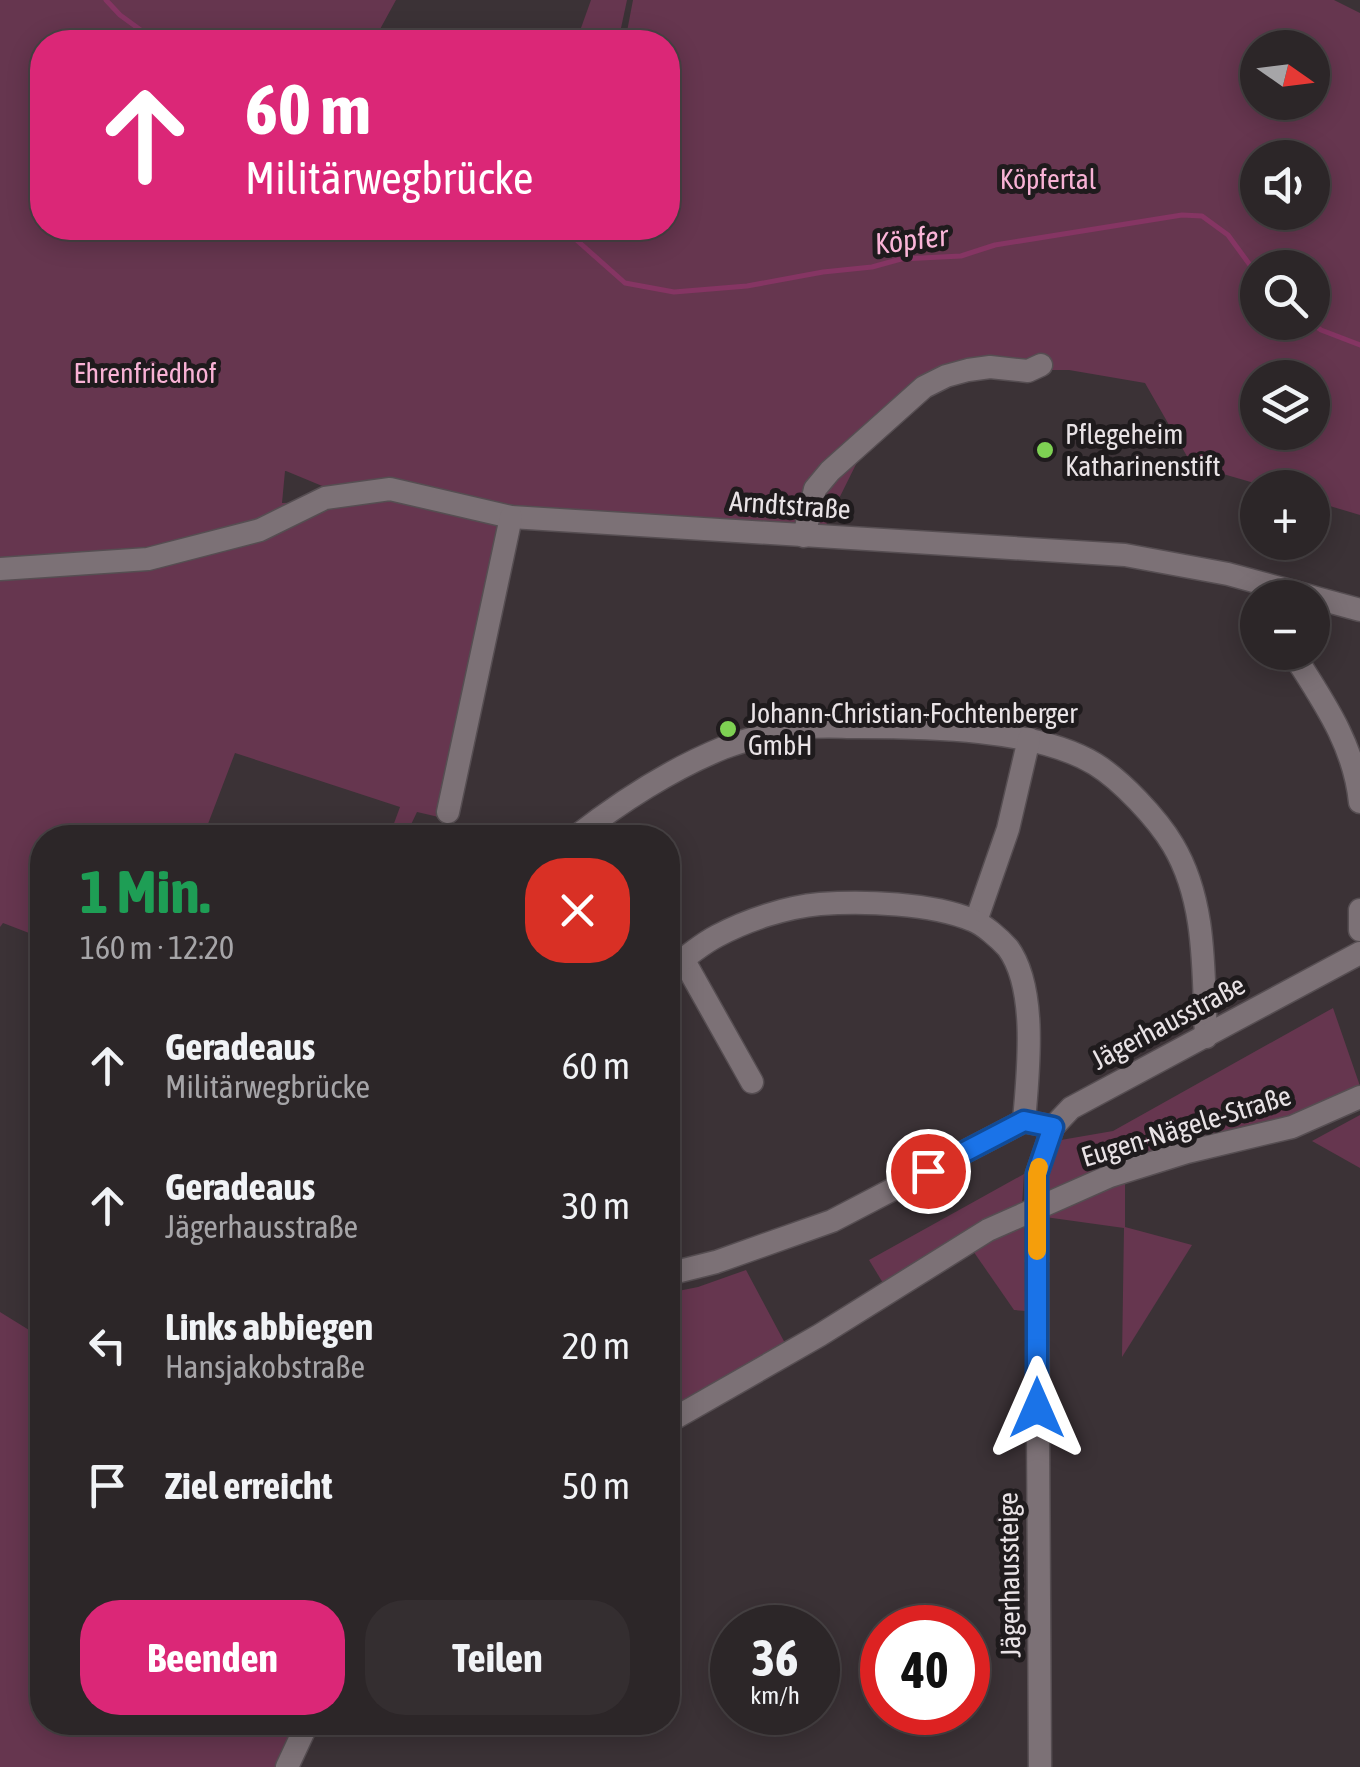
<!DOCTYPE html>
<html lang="de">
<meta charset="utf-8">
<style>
:root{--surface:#2c2628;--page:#342e30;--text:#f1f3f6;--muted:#a6a5a8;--line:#484345;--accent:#db2777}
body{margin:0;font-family:"Asap Condensed",sans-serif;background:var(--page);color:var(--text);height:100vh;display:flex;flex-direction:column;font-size:38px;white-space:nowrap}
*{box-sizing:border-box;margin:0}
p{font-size:32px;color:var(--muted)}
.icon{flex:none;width:55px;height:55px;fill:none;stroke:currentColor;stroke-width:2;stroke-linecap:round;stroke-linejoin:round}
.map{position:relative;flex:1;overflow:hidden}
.sheet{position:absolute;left:30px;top:825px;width:650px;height:910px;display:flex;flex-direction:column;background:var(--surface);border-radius:40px;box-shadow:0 5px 25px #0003,0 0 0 2px var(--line)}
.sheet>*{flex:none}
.guide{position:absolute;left:30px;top:30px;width:650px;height:210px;border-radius:40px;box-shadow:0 5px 25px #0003,0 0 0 2px var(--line);background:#db2777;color:#fff;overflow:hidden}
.needle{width:65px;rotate:104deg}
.fabs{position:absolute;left:1240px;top:30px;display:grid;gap:20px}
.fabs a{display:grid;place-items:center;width:90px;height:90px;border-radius:50%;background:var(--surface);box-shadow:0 5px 25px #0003,0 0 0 2px var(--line);font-size:50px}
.speed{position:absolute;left:710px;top:1605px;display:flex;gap:20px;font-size:50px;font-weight:700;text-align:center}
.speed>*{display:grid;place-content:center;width:130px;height:130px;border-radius:50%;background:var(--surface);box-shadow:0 5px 25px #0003,0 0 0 2px var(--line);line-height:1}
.speed small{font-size:25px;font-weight:400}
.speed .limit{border:15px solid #d22;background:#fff;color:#111}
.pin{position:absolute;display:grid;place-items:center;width:85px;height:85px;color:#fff;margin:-42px;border:5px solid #fff;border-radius:50%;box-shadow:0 2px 10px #0007}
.me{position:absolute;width:110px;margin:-55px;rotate:0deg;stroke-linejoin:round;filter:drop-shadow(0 0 8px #0008)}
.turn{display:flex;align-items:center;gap:35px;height:210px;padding:0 50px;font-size:45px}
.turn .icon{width:130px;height:130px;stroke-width:2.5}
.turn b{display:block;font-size:70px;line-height:85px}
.round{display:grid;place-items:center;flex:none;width:105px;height:105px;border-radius:40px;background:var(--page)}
.summary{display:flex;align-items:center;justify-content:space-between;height:170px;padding:0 50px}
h1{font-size:60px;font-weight:700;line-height:75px;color:#1e9e55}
.primary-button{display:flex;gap:20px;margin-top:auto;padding:20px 50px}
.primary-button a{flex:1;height:115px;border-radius:40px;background:var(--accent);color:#fff;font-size:40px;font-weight:700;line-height:115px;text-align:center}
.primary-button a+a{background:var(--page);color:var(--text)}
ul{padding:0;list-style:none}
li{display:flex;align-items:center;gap:30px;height:140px;padding:0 50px}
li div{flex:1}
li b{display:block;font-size:38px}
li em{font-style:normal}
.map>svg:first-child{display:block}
.green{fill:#66364f;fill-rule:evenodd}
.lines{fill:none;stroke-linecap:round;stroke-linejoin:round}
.stream{stroke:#853563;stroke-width:5}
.minor-casing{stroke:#564e52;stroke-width:25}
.minor{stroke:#7c7176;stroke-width:22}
.minor-bridge-casing{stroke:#564e52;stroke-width:25;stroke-linecap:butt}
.minor-bridge{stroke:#7c7176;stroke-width:22}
.route-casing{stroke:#114b97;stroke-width:25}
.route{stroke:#1a73e8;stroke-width:18}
.slow{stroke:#f59e0b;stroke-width:18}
.poi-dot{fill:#7ed153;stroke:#1f1b1d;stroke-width:4}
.labels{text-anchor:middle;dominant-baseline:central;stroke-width:10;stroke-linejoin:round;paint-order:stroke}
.park-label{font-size:28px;fill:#f8b2d5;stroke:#1f1b1d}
.poi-label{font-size:28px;fill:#e9e3e6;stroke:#1f1b1d;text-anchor:start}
.street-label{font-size:28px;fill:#e9e3e6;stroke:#1f1b1d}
.water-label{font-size:30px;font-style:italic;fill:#fbb5d8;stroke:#1f1b1d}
</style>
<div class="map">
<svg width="1360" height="1767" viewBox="0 0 1360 1767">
<rect width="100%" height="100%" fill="#3b3236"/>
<g class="green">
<path d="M 0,0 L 396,0 L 373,42 L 42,42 L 42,228 L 668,228 L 668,42 L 625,42 L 633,0 L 1334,0 L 1360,13 L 1360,515 L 1313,501 L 1312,488 L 1268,487 L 1192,465 L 1145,383 L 1069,370 L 1000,370 L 938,379 L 873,430 L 815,547 L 516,524 L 456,821 L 417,812 L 405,837 L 389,837 L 400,807 L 235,753 L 203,837 L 42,838 L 42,938 L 3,923 L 0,927 ZM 1258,48 L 1312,48 L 1312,102 L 1258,102 ZM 1258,158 L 1312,158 L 1312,212 L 1258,212 ZM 1258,268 L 1312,268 L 1312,322 L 1258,322 ZM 1258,378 L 1312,378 L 1312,432 L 1258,432 ZM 285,471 L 286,471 L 344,495 L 316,502 L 282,503 Z"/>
<polygon points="591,0 627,0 618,42 576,42"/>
<polygon points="1333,1008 1360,1086 1360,1095 1125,1183 1125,1227 1192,1245 1122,1357 1124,1228 1045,1217 1044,1179 1055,1141 1113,1131"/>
<polygon points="1360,1115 1360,1168 1312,1141"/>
<polygon points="1024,1174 1022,1206 883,1283 869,1260"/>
<polygon points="1024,1220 1025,1311 1014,1310 971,1248"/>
<polygon points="746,1270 786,1345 668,1411 668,1293 698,1287"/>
<polygon points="0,1312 42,1338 42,1722 311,1723 288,1767 0,1767"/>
</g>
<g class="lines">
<g class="stream">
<polyline points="106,0 120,15 157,42"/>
<polyline points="563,228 625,283 674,292 747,286 823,272 872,267 901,259 961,256 995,245 1182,215 1202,216 1228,235 1258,276"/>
<polyline points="1310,322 1321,330 1360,345"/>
</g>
<g class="minor-casing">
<g id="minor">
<polyline points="804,536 815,489 830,471 924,387 946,376 968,370 990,367 1028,371 1041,365"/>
<polyline points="0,569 148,559 260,530 325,498 390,489 511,517 1125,555 1228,574 1360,610"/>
<path d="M 1292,652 C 1323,701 1354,744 1360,802"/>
<polyline points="448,812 511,517"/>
<path d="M 574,838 C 620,802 669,770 723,748 C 746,739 780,732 804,728 C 821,725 840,727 857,727 C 926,727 1035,728 1095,764 C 1121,780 1157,818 1173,845 C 1207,902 1203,973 1206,1037"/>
<polyline points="1360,910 1360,930"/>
<polyline points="976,921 1008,829 1029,739"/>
<polyline points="683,959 752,1082"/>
<path d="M 668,972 C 683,959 700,945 717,936 C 747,920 786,907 820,904 C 864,901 931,903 972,920 C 983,924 1000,939 1008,948 C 1038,989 1028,1073 1024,1121"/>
<polyline points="1037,1174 1053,1127 1071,1108 1360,953"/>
<polyline points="1037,1262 1040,1767"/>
<polyline points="668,1274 716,1262 832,1221 1024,1121 1053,1127"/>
<polyline points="668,1422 820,1335 988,1230 1110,1176 1187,1152 1292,1127 1360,1097"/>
<polyline points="287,1767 308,1722"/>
</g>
</g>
<use href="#minor" class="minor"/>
<g class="minor-bridge-casing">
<polyline id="minor-bridge" points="1037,1174 1037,1262"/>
</g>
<use href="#minor-bridge" class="minor-bridge"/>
</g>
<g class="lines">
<g class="route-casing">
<polyline id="route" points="928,1171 1024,1121 1053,1127 1037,1174 1037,1408"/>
</g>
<use href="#route" class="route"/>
<polyline class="slow" points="1037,1251 1037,1174 1039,1167"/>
</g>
<g class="poi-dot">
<circle cx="1045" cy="450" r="10"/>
<circle cx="728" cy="729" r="10"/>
</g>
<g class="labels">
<g class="park-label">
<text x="1048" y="179">Köpfertal</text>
<text x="145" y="373">Ehrenfriedhof</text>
</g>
<g class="poi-label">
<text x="1065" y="434">Pflegeheim<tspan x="1065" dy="32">Katharinenstift</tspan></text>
<text x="748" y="713">Johann-Christian-Fochtenberger<tspan x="748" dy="32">GmbH</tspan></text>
</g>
<g class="street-label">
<text transform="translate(790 505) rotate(4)">Arndtstraße</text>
<text transform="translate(1168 1022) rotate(-28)">Jägerhausstraße</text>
<text transform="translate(1186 1126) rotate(-17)">Eugen-Nägele-Straße</text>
<text transform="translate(1009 1575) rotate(-91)">Jägerhaussteige</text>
</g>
<g class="water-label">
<text transform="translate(911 239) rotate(-7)">Köpfer</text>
</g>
</g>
</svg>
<div class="fabs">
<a><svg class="needle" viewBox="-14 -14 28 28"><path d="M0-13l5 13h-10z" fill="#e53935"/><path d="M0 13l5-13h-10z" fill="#a6a5a8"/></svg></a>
<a><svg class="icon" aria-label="sound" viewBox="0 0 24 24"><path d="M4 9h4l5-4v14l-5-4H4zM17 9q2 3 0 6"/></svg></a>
<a><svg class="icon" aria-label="search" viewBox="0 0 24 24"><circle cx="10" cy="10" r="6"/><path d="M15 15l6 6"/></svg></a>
<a><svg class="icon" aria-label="layers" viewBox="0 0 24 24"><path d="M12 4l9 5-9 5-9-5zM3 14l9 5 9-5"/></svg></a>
<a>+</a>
<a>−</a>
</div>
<div class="speed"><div>36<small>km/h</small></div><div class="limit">40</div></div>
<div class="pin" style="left:928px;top:1171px;background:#d93025"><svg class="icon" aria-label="arrive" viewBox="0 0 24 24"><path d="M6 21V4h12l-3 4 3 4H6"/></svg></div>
<svg class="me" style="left:1037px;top:1408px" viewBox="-20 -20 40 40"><path d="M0-17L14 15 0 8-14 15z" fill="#1a73e8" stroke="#fff" stroke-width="4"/></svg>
<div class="guide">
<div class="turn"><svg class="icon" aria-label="ahead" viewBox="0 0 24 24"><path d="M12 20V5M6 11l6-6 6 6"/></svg><div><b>60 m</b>Militärwegbrücke</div></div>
</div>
<section class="sheet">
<div class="summary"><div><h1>1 Min.</h1><p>160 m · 12:20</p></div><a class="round" style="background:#d93025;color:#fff"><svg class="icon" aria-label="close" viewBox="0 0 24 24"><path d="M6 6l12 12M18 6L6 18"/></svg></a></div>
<ul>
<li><svg class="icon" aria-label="ahead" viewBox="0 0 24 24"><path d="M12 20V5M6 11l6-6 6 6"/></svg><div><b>Geradeaus</b><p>Militärwegbrücke</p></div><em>60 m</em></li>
<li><svg class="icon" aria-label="ahead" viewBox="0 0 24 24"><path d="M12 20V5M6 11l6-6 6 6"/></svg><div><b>Geradeaus</b><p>Jägerhausstraße</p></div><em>30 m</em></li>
<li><svg class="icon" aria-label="left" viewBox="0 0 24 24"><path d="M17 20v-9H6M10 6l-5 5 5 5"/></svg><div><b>Links abbiegen</b><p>Hansjakobstraße</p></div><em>20 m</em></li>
<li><svg class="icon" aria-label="arrive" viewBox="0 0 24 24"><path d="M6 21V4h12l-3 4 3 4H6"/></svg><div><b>Ziel erreicht</b></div><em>50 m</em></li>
</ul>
<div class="primary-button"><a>Beenden</a><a>Teilen</a></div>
</section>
</div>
